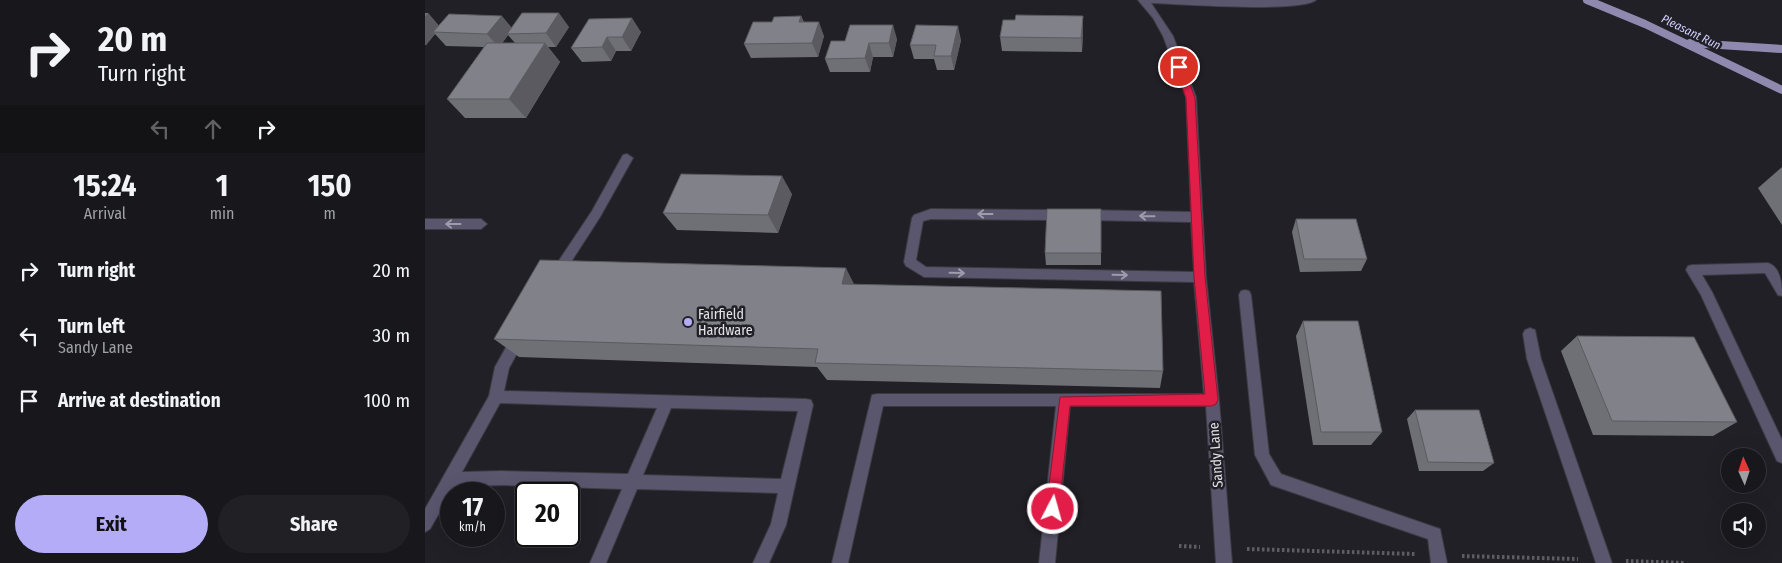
<!DOCTYPE html>
<style>
:root{--surface:#18181c;--page:#212125;--text:#f1f3f6;--muted:#9fa0a3;--line:#36373b;--accent:#b5acf8}
body{margin:0;font-family:"Fira Sans Condensed",sans-serif;background:var(--page);color:var(--text);height:100vh;display:flex;flex-direction:column;font-size:19px;white-space:nowrap}
*{box-sizing:border-box;margin:0}
p{font-size:16px;color:var(--muted)}
.icon{flex:none;width:28px;height:28px;fill:none;stroke:currentColor;stroke-width:2;stroke-linecap:round;stroke-linejoin:round}
.map{position:relative;flex:1;overflow:hidden}
.panel{display:flex;flex-direction:column;background:var(--surface);width:425px}
.panel>*{flex:none}
.banner{background:#18181c;color:var(--text);overflow:hidden}
.needle{width:32px;rotate:357deg}
.fabs{position:absolute;left:1296px;top:448px;display:grid;gap:10px}
.fabs a{display:grid;place-items:center;width:45px;height:45px;border-radius:50%;background:var(--surface);box-shadow:0 5px 20px #0002,0 0 0 1px var(--line);font-size:25px}
.speed{position:absolute;left:15px;top:482px;display:flex;gap:10px;font-size:25px;font-weight:700;text-align:center}
.speed>*{display:grid;place-content:center;width:65px;height:65px;border-radius:50%;background:var(--surface);box-shadow:0 5px 20px #0002,0 0 0 1px var(--line);line-height:1}
.speed small{font-size:12px;font-weight:400}
.speed .limit{border:2px solid #111;border-radius:8px;background:#fff;color:#111}
.pin{position:absolute;display:grid;place-items:center;width:42px;height:42px;color:#fff;margin:-21px;border:2px solid #fff;border-radius:50%;box-shadow:0 1px 5px #0007}
.me{position:absolute;width:55px;margin:-28px;rotate:6deg;stroke-linejoin:round;filter:drop-shadow(0 0 4px #0008)}
.turn{display:flex;align-items:center;gap:18px;height:105px;padding:0 15px;font-size:22px}
.turn .icon{width:65px;height:65px;stroke-width:2.5}
.turn b{display:block;font-size:35px;line-height:42px}
.lanes{display:flex;align-items:center;height:48px;padding:0 15px;background:#0003;justify-content:center;gap:25px;direction:ltr}
.lanes .off{opacity:.35}
.eta{display:flex;justify-content:space-evenly;align-items:center;height:85px;text-align:center}
.eta b{font-size:30px;font-weight:700;line-height:35px}
.button{display:flex;gap:10px;margin-top:auto;padding:10px 15px}
.button a{flex:1;height:58px;border-radius:30px;background:var(--accent);color:#111;font-size:20px;font-weight:700;line-height:58px;text-align:center}
.button a+a{background:var(--page);color:var(--text)}
ul{padding:0;list-style:none}
li{display:flex;align-items:center;gap:15px;height:65px;padding:0 15px}
li div{flex:1}
li b{display:block;font-size:19px}
li em{font-style:normal}
main{display:flex;flex:1;min-height:0}
.map>svg:first-child{display:block}
.lines{fill:none;stroke-linecap:round;stroke-linejoin:round}
.stream{stroke:#8f89b0;stroke-width:8}
.minor-casing{stroke:#3b3b41;stroke-width:2}
.path{stroke:#5d5d62;stroke-width:4;stroke-dasharray:2.5 2.5;stroke-linecap:butt}
.minor{fill:#59566e;fill-rule:evenodd}
.wall{fill:#6f6f76;fill-rule:evenodd}
.shaded-wall{fill:#5a5a60}
.building{fill:#818189;stroke:#5a5a60}
.oneway{stroke:#9e9caa}
.route{fill:#e11d48;stroke:#92132f}
.poi-dot{fill:#b5acf8;stroke:#202026;stroke-width:2}
.labels{text-anchor:middle;dominant-baseline:central;stroke-width:5;stroke-linejoin:round;paint-order:stroke}
.far-water-label{font-size:12px;font-style:italic;fill:#d2cdff;stroke:#202026}
.poi-label{font-size:14px;fill:#e3e2e7;stroke:#202026;text-anchor:start}
.street-label{font-size:14px;fill:#e3e2e7;stroke:#202026}
</style>
<main>
<section class="panel">
<div class="banner">
<div class="turn"><svg class="icon" aria-label="right" viewBox="0 0 24 24"><path d="M7 20v-9h11M14 6l5 5-5 5"/></svg><div><b>20 m</b>Turn right</div></div>
<div class="lanes"><svg class="icon off" aria-label="left" viewBox="0 0 24 24"><path d="M17 20v-9H6M10 6l-5 5 5 5"/></svg><svg class="icon off" aria-label="ahead" viewBox="0 0 24 24"><path d="M12 20V5M6 11l6-6 6 6"/></svg><svg class="icon" aria-label="right" viewBox="0 0 24 24"><path d="M7 20v-9h11M14 6l5 5-5 5"/></svg></div>
</div>
<div class="eta">
<div><b>15:24</b><p>Arrival</p></div>
<div><b>1</b><p>min</p></div>
<div><b>150</b><p>m</p></div>
</div>
<ul>
<li><svg class="icon" aria-label="right" viewBox="0 0 24 24"><path d="M7 20v-9h11M14 6l5 5-5 5"/></svg><div><b>Turn right</b></div><em>20 m</em></li>
<li><svg class="icon" aria-label="left" viewBox="0 0 24 24"><path d="M17 20v-9H6M10 6l-5 5 5 5"/></svg><div><b>Turn left</b><p>Sandy Lane</p></div><em>30 m</em></li>
<li><svg class="icon" aria-label="arrive" viewBox="0 0 24 24"><path d="M6 21V4h12l-3 4 3 4H6"/></svg><div><b>Arrive at destination</b></div><em>100 m</em></li>
</ul>
<div class="button"><a>Exit</a><a>Share</a></div>
</section>
<div class="map">
<svg width="1357" height="563" viewBox="0 0 1357 563">
<rect width="100%" height="100%" fill="#202026"/>
<g class="lines">
<g class="stream">
<polyline points="1162,0 1220,24 1357,90"/>
<polyline points="1265,43 1357,49"/>
</g>
<g class="minor-casing">
<g id="minor">
<path d="M 713,0 L 891,0 C 875,13 752,4 726,3 L 748,36 L 771,97 L 781,277 L 794,400 L 807,563 L 791,563 L 781,406 L 645,406 L 630,563 L 614,563 L 631,406 L 458,406 L 423,563 L 407,563 L 447,395 L 452,394 L 779,394 L 769,282 L 499,277 L 481,266 L 479,262 L 487,218 L 489,215 L 506,209 L 639,210 L 645,215 L 639,220 L 506,219 L 498,221 L 491,260 L 501,267 L 769,272 L 766,222 L 659,220 L 653,215 L 659,210 L 766,212 L 761,97 L 738,36 L 728,18 Z"/>
<polygon points="202,154 208,158 175,217 135,279 127,279 125,275 127,271 167,211 198,155"/>
<polygon points="0,219 56,219 62,224 56,229 0,229"/>
<path d="M 1343,263 C 1356,267 1357,285 1357,296 L 1353,295 L 1340,273 L 1277,275 L 1287,292 L 1357,440 L 1357,463 L 1352,461 L 1276,295 L 1261,270 L 1263,266 L 1267,265 Z"/>
<polygon points="820,290 824,291 826,295 844,454 856,474 1015,529 1022,563 1006,563 1003,539 846,485 830,455 814,295 816,291"/>
<polygon points="1105,328 1110,330 1116,359 1187,563 1171,563 1102,359 1098,334 1100,330"/>
<path d="M 94,331 L 99,333 L 101,337 L 84,368 L 79,391 L 381,399 L 386,400 L 388,405 L 361,525 L 344,563 L 328,563 L 346,524 L 353,493 L 212,489 L 181,563 L 165,563 L 197,489 L 76,485 L 29,487 L 5,529 L 0,532 L 0,509 L 64,396 L 70,367 L 89,333 ZM 75,403 L 232,408 L 203,474 L 76,471 L 37,472 ZM 246,408 L 373,411 L 356,479 L 218,475 Z"/>
</g>
</g>
<g class="path">
<polyline points="754,546 775,547"/>
<polyline points="822,549 990,554"/>
<polyline points="1037,556 1153,559"/>
<polyline points="1201,561 1260,563"/>
</g>
<use href="#minor" class="minor"/>
</g>
<g class="wall">
<path d="M 0,13 L 3,13 L 14,26 L 87,28 L 144,27 L 131,47 L 123,47 L 135,62 L 101,118 L 40,118 L 22,99 L 59,47 L 21,46 L 10,34 L 1,45 L 0,45 ZM 83,35 L 90,43 L 77,43 Z"/>
<polygon points="376,16 379,22 399,36 393,57 326,58 319,44 347,22"/>
<polygon points="658,16 658,30 657,52 577,51 575,37 590,20"/>
<polygon points="164,19 216,32 206,51 191,51 186,61 157,62 146,48"/>
<polygon points="472,39 468,57 448,57 445,72 405,72 400,59 420,41"/>
<polygon points="536,40 529,70 512,70 509,59 489,59 485,45"/>
<polygon points="1357,167 1357,225 1333,188"/>
<polygon points="367,194 353,233 252,230 238,213"/>
<polygon points="676,209 676,265 621,265 620,253"/>
<polygon points="871,219 942,259 936,271 875,272 867,232"/>
<polygon points="429,284 738,371 735,388 402,380 392,367 94,357 69,339"/>
<polygon points="878,321 957,432 946,445 888,445 871,336"/>
<polygon points="1152,336 1312,422 1288,436 1168,435 1136,351"/>
<polygon points="990,410 1069,463 1058,471 994,471 982,419"/>
</g>
<g class="shaded-wall">
<polygon points="3,13 15,27 8,32 10,34 1,45 0,44 0,17"/>
<polygon points="134,13 144,27 131,47 121,33"/>
<polygon points="77,16 88,29 82,34 83,35 74,48 62,34"/>
<polygon points="376,16 382,30 374,22"/>
<polygon points="658,16 658,30 657,52 656,38"/>
<polygon points="207,18 216,32 206,51 197,37"/>
<polygon points="394,22 399,36 393,57 387,43"/>
<polygon points="468,25 472,39 468,57 464,43"/>
<polygon points="533,26 536,40 529,70 526,56"/>
<polygon points="182,37 191,51 186,61 177,47"/>
<polygon points="120,43 135,62 101,118 84,99"/>
<polygon points="444,43 448,57 445,72 440,58"/>
<polygon points="357,176 367,194 353,233 343,215"/>
<polygon points="421,268 431,288 417,284"/>
</g>
<g class="building">
<polygon points="97,13 134,13 121,33 82,34"/>
<polygon points="24,14 77,16 62,34 8,32"/>
<polygon points="591,15 658,16 656,38 575,37 578,20 590,20"/>
<polygon points="376,16 374,22 394,22 387,43 319,44 328,22 347,22 349,17"/>
<polygon points="207,18 197,37 182,37 177,47 146,48 164,19"/>
<polygon points="425,25 468,25 464,43 444,43 440,58 400,59 406,41 420,41"/>
<polygon points="491,25 533,26 526,56 509,56 511,45 485,45"/>
<polygon points="62,43 120,43 84,99 22,99"/>
<polygon points="256,174 357,176 343,215 238,213"/>
<polygon points="622,209 676,209 676,253 620,253"/>
<polygon points="871,219 931,219 942,259 879,259"/>
<polygon points="115,260 421,268 417,284 736,291 738,371 390,363 393,349 69,339"/>
<polygon points="878,321 933,321 957,432 896,432"/>
<polygon points="1152,336 1269,337 1312,422 1187,421"/>
<polygon points="990,410 1054,410 1069,463 1003,462"/>
</g>
<defs><path id="oneway-shaft" d="M-6 0H5M1.5-3L5.5 0L1.5 3" fill="none" stroke-width="1.6" stroke-linecap="round" stroke-linejoin="round" transform="scale(1.25)"/></defs>
<g class="oneway">
<use href="#oneway-shaft" transform="translate(560 214) rotate(-180)"/>
<use href="#oneway-shaft" transform="translate(722 216) rotate(-179)"/>
<use href="#oneway-shaft" transform="translate(28 224) rotate(180)"/>
<use href="#oneway-shaft" transform="translate(532 273) rotate(1)"/>
<use href="#oneway-shaft" transform="translate(695 275) rotate(1)"/>
</g>
<polygon class="route" points="751,64 759,67 770,98 780,277 793,400 791,404 787,406 645,406 634,509 632,514 628,516 623,514 621,509 635,397 780,394 769,277 761,98 750,67"/>
<circle class="poi-dot" cx="263" cy="322" r="5"/>
<g class="labels">
<g class="far-water-label">
<text transform="translate(1266 32) rotate(26)">Pleasant Run</text>
</g>
<g class="poi-label">
<text x="273" y="314">Fairfield<tspan x="273" dy="16">Hardware</tspan></text>
</g>
<g class="street-label">
<text transform="translate(791 455) rotate(-94)">Sandy Lane</text>
</g>
</g>
</svg>
<div class="fabs">
<a><svg class="needle" viewBox="-14 -14 28 28"><path d="M0-13l5 13h-10z" fill="#e53935"/><path d="M0 13l5-13h-10z" fill="#9fa0a3"/></svg></a>
<a><svg class="icon" aria-label="sound" viewBox="0 0 24 24"><path d="M4 9h4l5-4v14l-5-4H4zM17 9q2 3 0 6"/></svg></a>
</div>
<div class="speed"><div>17<small>km/h</small></div><div class="limit">20</div></div>
<div class="pin" style="left:754px;top:67px;background:#d93025"><svg class="icon" aria-label="arrive" viewBox="0 0 24 24"><path d="M6 21V4h12l-3 4 3 4H6"/></svg></div>
<svg class="me" style="left:628px;top:509px" viewBox="-20 -20 40 40"><circle r="17" fill="#e11d48" stroke="#fff" stroke-width="3"/><path d="M0-11L8 9 0 5-8 9z" fill="#fff"/></svg>
</div>
</main>
